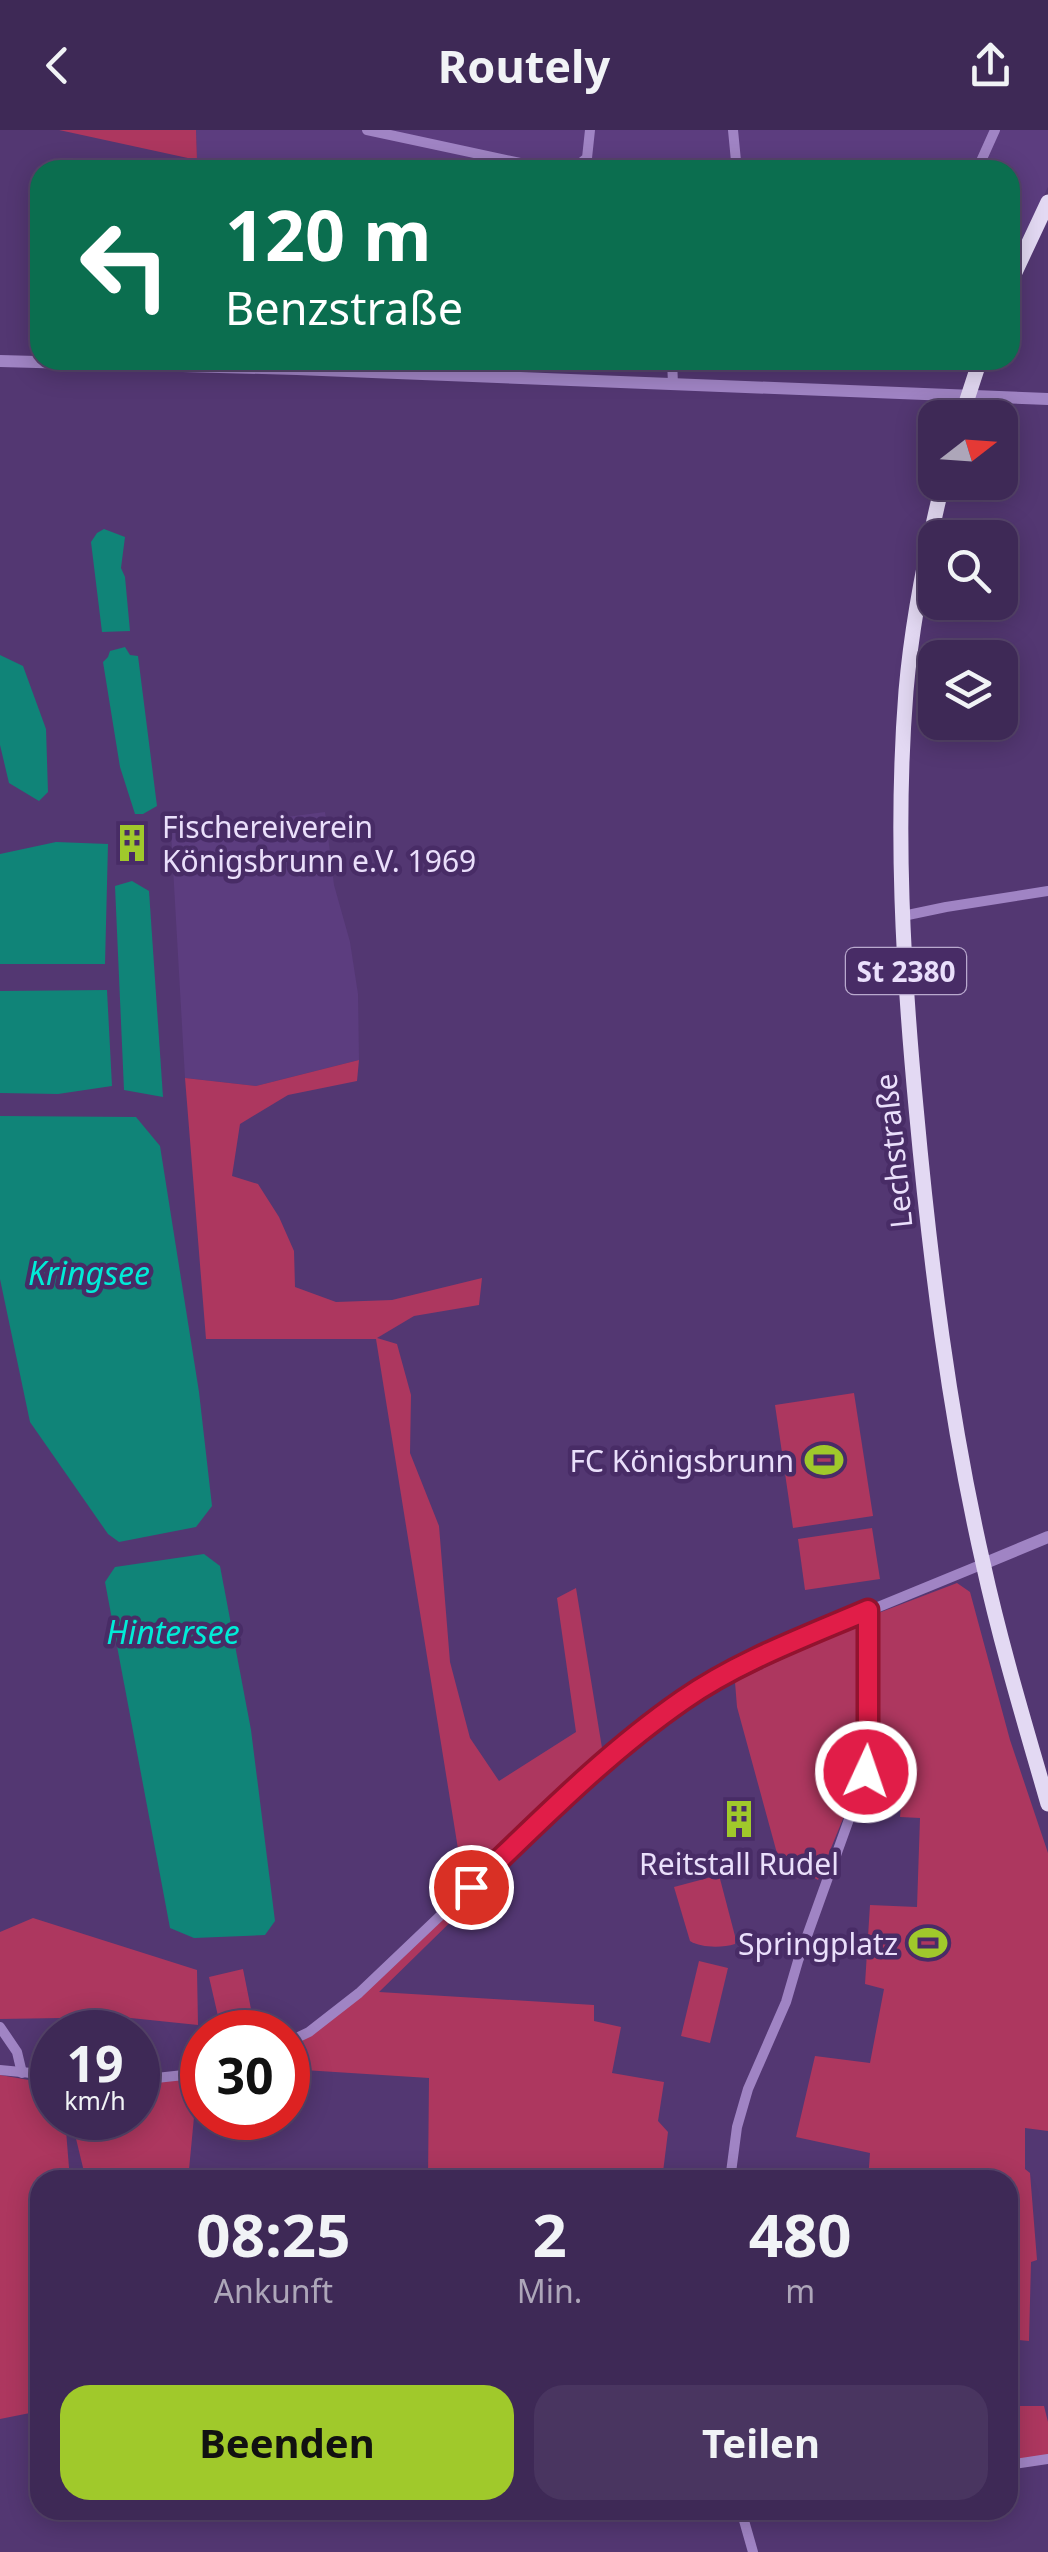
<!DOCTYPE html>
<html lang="de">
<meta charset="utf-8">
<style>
:root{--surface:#3e2956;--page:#493560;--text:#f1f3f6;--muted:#ada6b9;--line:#57456c;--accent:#a0c92b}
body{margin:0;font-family:"Noto Sans",sans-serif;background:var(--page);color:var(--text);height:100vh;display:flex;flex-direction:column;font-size:38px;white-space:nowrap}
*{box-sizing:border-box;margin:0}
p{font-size:32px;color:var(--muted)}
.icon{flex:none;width:55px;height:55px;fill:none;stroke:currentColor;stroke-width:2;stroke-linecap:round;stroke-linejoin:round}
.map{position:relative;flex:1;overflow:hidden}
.sheet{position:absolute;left:30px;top:2040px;width:988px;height:350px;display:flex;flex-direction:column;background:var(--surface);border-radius:30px;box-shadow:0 5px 25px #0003,0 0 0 2px var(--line)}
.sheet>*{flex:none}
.top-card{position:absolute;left:30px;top:30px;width:990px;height:210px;border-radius:30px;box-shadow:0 5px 25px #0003,0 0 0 2px var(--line);background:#0b6e4f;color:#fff;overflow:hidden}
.needle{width:65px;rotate:73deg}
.buttons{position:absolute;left:918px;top:270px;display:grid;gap:20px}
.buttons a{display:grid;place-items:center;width:100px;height:100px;border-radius:20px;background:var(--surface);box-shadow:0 5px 25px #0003,0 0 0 2px var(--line);font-size:50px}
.speed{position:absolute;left:30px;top:1880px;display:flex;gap:20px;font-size:50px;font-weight:700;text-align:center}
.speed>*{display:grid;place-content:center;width:130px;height:130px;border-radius:50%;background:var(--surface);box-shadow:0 5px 25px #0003,0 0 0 2px var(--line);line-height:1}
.speed small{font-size:25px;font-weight:400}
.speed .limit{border:15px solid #d22;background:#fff;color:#111}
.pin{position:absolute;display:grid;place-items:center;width:85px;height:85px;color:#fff;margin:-42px;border:5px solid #fff;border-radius:50%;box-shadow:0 2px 10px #0007}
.me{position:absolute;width:110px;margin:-55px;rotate:3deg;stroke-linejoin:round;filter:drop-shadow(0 0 8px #0008)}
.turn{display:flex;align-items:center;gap:35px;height:210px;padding:0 30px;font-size:45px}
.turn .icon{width:130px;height:130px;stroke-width:2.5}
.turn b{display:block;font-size:70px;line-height:85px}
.eta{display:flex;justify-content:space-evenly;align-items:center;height:170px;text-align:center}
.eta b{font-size:60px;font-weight:700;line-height:70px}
.cta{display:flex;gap:20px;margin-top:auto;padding:20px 30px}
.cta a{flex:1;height:115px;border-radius:30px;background:var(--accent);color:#111;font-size:40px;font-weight:700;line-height:115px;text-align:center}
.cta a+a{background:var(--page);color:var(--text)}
header{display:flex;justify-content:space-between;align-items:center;height:130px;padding:0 30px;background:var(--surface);font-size:45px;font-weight:700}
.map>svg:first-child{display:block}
.built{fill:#5c3d7f}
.green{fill:#ad375f}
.water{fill:#108478}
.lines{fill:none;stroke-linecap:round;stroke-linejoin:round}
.minor{stroke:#a084c4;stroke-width:10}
.tertiary{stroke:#a084c4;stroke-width:12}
.primary{stroke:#e3d9f3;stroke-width:15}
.route-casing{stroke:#92132f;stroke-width:25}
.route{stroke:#e11d48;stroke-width:18}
.labels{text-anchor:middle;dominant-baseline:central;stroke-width:9;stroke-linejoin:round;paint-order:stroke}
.shield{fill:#482c66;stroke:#b9a9ce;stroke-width:2.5}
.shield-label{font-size:28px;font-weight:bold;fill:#eadffb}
.poi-label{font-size:30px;fill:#eadffb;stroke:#482c66;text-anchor:end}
.street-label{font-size:30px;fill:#eadffb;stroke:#482c66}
.water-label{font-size:32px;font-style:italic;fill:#00ecd7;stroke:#482c66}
</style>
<header><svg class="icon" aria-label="back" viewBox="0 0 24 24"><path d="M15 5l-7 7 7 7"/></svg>Routely<svg class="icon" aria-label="share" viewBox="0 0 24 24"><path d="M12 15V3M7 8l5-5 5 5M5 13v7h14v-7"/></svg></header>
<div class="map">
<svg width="1048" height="2422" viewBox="0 0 1048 2422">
<rect width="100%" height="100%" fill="#533772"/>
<g class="built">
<polygon points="196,0 1048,0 1048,57 1010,134 1010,40 241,40 197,30"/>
<polygon points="325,682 334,755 350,812 358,864 359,930 256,956 185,948 171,702"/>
</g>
<g class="green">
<polygon points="59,0 196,0 197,30"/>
<polygon points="359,930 357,951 288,965 240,994 232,1046 258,1054 279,1087 294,1121 295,1157 336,1172 392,1170 482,1148 479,1175 414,1186 377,1208 397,1214 411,1265 410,1323 439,1396 450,1532 470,1608 499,1651 576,1602 557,1468 576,1458 602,1618 463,1750 376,1209 206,1209 185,948 256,956"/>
<polygon points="854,1263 873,1386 793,1398 775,1275"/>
<polygon points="872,1398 880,1449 805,1460 798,1409"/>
<polygon points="957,1453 970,1462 1010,1610 1048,1723 1048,2001 1025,1998 1025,2039 1030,2043 1037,2130 1031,2132 1029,2211 1008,2209 1008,2050 868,2050 870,2023 796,2007 815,1926 870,1933 884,1859 865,1854 870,1775 917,1777 920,1688 900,1687 905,1633 862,1642 818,1750 778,1727 737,1577 735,1552 881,1482"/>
<polygon points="626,1612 630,1617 617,1635 526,1718 379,1862 594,1875 594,1891 621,1897 612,1943 664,1952 658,1991 668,2002 662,2050 428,2050 429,1948 288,1939 288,1912 335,1883"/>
<path d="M 719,1745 L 735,1806 L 735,1814 C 722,1818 701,1818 690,1811 L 674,1757 Z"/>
<polygon points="33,1788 197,1840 198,1895 121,1887 0,1889 0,1802"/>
<polygon points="699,1831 728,1838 710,1913 681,1906"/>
<polygon points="243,1839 251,1879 218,1886 209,1847"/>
<polygon points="0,1945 52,1954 52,1988 65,1988 70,2050 40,2050 40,2267 32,2269 40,2269 40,2281 0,2289"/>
<polygon points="198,1945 188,2050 86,2050 71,1988 138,1988 138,1950"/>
<polygon points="1008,2276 1044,2276 1048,2292 1048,2326 1008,2331"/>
</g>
<g class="water">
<polygon points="104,399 125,407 121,438 125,447 130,501 102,502 91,412 97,403"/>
<polygon points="125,517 130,525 138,526 157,676 143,684 135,684 120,637 103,532 108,527 110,521"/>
<polygon points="0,525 23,536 46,599 48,662 39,671 9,653 0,615"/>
<polygon points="56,712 108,714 105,834 0,834 0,724"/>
<polygon points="132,751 149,761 163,967 124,960 115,756"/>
<polygon points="107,860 112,956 58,964 0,963 0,861"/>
<polygon points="0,986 136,987 160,1016 199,1262 212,1376 196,1397 119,1412 108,1404 30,1292 0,1149"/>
<polygon points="204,1424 220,1436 251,1600 275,1791 265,1805 194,1808 170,1798 105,1452 115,1437"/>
</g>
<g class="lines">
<g class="minor">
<polyline points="367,0 553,40"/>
<polyline points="733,0 736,31 740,40"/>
<polyline points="572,40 587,28 590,0"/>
<polyline points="977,40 995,0"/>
<polyline points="672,230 673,254"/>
<polyline points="903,786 946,777 1048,761"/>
<polyline points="0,1897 17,1922 22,1943"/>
<polyline points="288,1912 309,1902 359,1863 602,1632 684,1569 731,1541 766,1523 983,1434"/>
<polyline points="0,1940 52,1945"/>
<polyline points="138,1950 202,1943"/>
<polyline points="730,2050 737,1997 748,1959 786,1872 798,1831 866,1642 869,1592 868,1480"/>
<polyline points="1008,2335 1048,2329"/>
<polyline points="741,2380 753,2422"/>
</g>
<g class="tertiary">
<polyline points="0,231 297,239 1048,269"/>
<polyline points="983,1434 1048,1407"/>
</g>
<g class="primary">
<polyline points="1010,153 1048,72"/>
<polyline points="961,288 980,230"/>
<path d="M 943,352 C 926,421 912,491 906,561 C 895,699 903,839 916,977 C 930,1130 949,1284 983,1433 C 1001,1515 1025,1594 1048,1674"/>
</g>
</g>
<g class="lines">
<g class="route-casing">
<path id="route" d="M 471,1757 C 539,1692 605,1624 683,1570 C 739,1531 805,1507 868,1480 L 868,1592 L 866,1642"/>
</g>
<use href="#route" class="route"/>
</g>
<defs>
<g id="building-bare" transform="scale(3)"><path d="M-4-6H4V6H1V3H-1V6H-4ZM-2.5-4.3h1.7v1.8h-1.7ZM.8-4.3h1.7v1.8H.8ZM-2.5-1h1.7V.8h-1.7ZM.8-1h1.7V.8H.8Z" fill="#a0c92b" stroke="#482c66" stroke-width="2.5" paint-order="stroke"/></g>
<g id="stadium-bare" transform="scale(3)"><path d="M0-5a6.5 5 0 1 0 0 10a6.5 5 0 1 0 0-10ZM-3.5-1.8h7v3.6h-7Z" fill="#a0c92b" stroke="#482c66" stroke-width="2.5" paint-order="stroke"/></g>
</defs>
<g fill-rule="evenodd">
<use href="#building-bare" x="132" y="713"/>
<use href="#stadium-bare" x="824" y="1330"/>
<use href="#building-bare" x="739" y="1689"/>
<use href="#stadium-bare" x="928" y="1813"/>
</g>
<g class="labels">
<rect class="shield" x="846" y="818" width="120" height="46" rx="8"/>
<g class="shield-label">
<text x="906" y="841">St 2380</text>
</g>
<g class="poi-label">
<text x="162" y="696" text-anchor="start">Fischereiverein<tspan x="162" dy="34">Königsbrunn e.V. 1969</tspan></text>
<text x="794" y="1330">FC Königsbrunn</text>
<text x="739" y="1733" text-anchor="middle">Reitstall Rudel</text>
<text x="898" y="1813">Springplatz</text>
</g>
<g class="street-label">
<text transform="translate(893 1021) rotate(-96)">Lechstraße</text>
</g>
<g class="water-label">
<text x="89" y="1142">Kringsee</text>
<text x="173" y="1501">Hintersee</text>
</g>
</g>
</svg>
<div class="buttons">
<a><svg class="needle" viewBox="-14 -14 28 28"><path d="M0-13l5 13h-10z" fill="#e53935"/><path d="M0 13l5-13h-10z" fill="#ada6b9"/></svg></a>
<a><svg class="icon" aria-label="search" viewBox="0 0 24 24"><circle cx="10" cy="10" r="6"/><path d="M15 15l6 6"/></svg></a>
<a><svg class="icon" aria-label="layers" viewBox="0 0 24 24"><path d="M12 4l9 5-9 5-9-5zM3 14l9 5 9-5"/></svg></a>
</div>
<div class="speed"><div>19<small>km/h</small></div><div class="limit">30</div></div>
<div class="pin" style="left:471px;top:1757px;background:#d93025"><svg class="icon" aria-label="arrive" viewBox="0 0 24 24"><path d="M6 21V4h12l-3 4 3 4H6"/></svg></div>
<svg class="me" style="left:866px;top:1642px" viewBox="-20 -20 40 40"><circle r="17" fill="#e11d48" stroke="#fff" stroke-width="3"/><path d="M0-11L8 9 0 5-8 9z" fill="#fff"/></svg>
<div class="top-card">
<div class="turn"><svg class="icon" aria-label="left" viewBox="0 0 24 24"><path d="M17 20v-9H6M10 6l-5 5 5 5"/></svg><div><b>120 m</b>Benzstraße</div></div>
</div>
<section class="sheet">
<div class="eta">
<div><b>08:25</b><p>Ankunft</p></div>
<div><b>2</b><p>Min.</p></div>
<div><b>480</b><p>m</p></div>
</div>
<div class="cta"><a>Beenden</a><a>Teilen</a></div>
</section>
</div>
